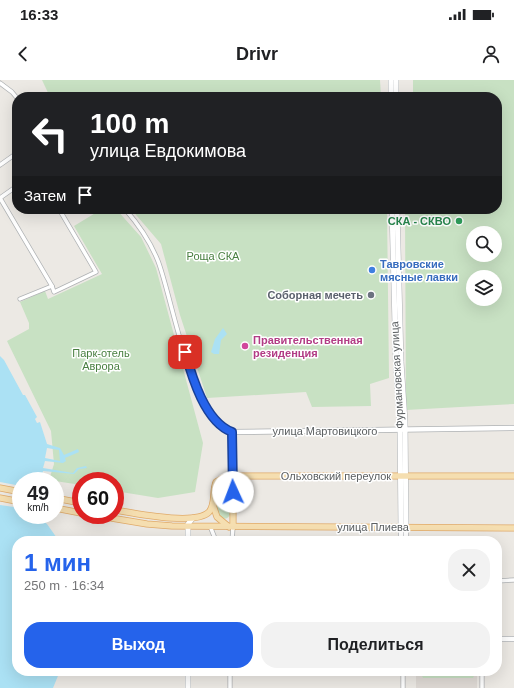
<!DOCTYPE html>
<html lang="ru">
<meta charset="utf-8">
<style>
:root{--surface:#fff;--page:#f2f2f2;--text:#202124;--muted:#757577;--accent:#2563eb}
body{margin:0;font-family:Helvetica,sans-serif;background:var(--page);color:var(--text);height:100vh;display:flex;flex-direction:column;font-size:15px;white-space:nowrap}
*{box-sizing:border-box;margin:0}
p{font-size:13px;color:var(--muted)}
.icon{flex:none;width:22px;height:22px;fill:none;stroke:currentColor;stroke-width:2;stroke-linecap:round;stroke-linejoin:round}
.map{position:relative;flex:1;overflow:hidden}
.sheet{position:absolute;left:12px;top:456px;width:490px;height:140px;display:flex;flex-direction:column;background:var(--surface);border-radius:16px;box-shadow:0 4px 16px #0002}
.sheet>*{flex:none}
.banner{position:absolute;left:12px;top:12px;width:490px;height:122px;border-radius:16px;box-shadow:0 4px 16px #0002;background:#202124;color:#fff;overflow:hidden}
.fabs{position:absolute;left:466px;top:146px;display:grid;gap:8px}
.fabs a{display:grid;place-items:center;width:36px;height:36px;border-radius:50%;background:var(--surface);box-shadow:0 4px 16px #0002;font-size:20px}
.speed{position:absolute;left:12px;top:392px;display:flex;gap:8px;font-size:20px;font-weight:700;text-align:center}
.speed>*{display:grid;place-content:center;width:52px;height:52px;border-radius:50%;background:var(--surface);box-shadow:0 4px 16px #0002;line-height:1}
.speed small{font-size:10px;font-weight:400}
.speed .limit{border:6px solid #d22;background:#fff;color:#111}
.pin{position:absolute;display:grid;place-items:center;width:34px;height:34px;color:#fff;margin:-17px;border-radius:8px;box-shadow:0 2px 6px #0006}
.me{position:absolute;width:44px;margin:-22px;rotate:358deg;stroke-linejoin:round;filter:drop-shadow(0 0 3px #0008)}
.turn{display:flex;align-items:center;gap:14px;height:84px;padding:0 12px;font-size:18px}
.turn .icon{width:52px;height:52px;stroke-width:2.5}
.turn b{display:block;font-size:28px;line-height:34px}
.then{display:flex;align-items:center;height:38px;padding:0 12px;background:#0003;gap:8px;font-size:15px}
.round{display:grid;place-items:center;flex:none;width:42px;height:42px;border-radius:16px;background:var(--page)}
.headline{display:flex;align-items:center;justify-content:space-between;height:68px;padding:0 12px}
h1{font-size:24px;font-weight:800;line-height:30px;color:var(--accent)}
.primary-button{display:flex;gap:8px;margin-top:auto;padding:8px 12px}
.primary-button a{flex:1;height:46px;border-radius:16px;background:var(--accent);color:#fff;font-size:16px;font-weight:800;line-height:46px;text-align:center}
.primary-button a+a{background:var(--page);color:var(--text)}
.status{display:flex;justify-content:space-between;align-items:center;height:28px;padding:0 20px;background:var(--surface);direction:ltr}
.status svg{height:11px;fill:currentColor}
header{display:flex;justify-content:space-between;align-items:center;height:52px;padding:0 12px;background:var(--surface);font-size:18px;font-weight:800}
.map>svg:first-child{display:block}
.education{fill:#dfdad5}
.green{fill:#c8e1c3;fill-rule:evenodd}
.water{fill:#abe1f4;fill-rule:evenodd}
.pier{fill:#ece9e4}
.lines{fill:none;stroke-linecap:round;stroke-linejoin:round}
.minor-casing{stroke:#afb2b4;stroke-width:5}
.tertiary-casing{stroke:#afb2b4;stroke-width:6}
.secondary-casing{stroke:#aeb2b5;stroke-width:6}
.primary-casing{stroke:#e0aa69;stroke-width:7}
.minor{stroke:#fff;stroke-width:3.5}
.tertiary{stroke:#fff;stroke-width:4.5}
.secondary{stroke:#fff;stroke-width:5}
.primary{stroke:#f5deb0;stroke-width:5.5}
.route-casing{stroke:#184099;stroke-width:10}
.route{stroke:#2563eb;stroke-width:7}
.leisure-dot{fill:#2e9e5b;stroke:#fff;stroke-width:1.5}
.shop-dot{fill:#3f7fe0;stroke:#fff;stroke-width:1.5}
.worship-dot{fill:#6b7280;stroke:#fff;stroke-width:1.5}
.hotel-dot{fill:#d1479c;stroke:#fff;stroke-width:1.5}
.labels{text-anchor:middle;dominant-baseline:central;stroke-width:3;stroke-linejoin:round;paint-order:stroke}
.leisure-label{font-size:11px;font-weight:bold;fill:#27864d;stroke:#fff;text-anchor:end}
.park-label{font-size:11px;fill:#477e3f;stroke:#fff}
.shop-label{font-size:11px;font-weight:bold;fill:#366cbe;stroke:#fff;text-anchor:start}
.worship-label{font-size:11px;font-weight:bold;fill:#5b616d;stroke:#fff;text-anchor:end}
.hotel-label{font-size:11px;font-weight:bold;fill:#b23c85;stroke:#fff;text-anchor:start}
.street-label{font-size:11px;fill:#5c6062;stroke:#fff}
</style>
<div class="status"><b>16:33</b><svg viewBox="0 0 49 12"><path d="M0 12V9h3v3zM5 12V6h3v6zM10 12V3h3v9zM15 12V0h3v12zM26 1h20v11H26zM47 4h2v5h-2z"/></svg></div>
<header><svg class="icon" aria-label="back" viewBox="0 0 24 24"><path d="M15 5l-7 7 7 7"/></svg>Drivr<svg class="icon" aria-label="person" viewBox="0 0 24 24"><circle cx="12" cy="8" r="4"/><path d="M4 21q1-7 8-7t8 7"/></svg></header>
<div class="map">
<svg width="514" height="608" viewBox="0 0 514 608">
<rect width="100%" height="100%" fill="#ece9e4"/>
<rect class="education" x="416" y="591" width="61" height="17"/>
<g class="green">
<polygon points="42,0 380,0 381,17 50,17"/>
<path d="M 413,0 L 514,0 L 514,324 L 406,330 L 405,129 L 497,129 L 497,17 L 413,17 ZM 473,153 L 495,153 L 495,175 L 473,175 ZM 473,197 L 495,197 L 495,219 L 473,219 Z"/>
<polygon points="102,129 116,129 141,157 156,188 203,363 195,412 158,418 115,411 115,401 81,401 81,405 49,400 54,384 51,351 7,261 29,249 29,243 20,222 45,211 48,219 102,194 74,146"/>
<polygon points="131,129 387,129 389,298 370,304 371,326 312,327 306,312 207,318 180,235 161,164"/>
<path d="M 221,404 L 228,404 L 231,407 C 231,416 236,444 220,438 C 216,429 214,412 221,404 Z"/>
<polygon points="420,591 422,591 425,595 465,596 441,595 441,591 471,591 472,596 474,591 476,591 473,598 423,598"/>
</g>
<g class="water">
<polygon points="223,248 227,254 221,260 219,274 214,274 211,272 215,259"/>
<path d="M 0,276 L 4,280 L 23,315 L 25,315 L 37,337 L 35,339 L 37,343 L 40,342 L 47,364 L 60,368 L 64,375 L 78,369 L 79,372 L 65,378 L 66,381 L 63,383 L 45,381 L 43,388 L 73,393 L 77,388 L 86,386 L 87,388 L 79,389 L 74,394 L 43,391 L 41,401 L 21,401 L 21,435 L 37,435 L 47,444 L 59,461 L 17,461 L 17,591 L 60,591 L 53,608 L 0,608 ZM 47,368 L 59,370 L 60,381 L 45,378 Z"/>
</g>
<polygon class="pier" points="0,402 21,406 21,428 0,425"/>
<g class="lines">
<g class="minor-casing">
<g id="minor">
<polyline points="0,3 12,12 17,18"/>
<polyline points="0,85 17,73"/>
<polyline points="0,118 52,206"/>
<polyline points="0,118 17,106"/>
<path d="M 125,129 C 139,145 150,161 158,181 C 173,220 190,336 231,352"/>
<polyline points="20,219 52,206 54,212 96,192 59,129"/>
<polyline points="210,446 216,461"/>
<polyline points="232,461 233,447"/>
<polyline points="497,501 514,500"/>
<polyline points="482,591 482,608"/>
<polyline points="230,608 230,591"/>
<polyline points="403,608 403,591"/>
</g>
</g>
<g class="tertiary-casing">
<g id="tertiary">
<polyline points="233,396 231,352 514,348"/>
<polyline points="401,461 401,448"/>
<polyline points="406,461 406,448"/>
<polyline points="497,559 514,559"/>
</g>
</g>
<g class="secondary-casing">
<g id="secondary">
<polyline points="391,0 391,17"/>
<polyline points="396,0 396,17"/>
<polyline points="392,129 396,283 400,343 401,448"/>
<polyline points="397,129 401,282 405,342 406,448"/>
<polyline points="188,461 188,444 193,438"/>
<polyline points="188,591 188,608"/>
</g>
</g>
<g class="primary-casing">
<g id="primary">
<polyline points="0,408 21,412"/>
<polyline points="0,418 21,422"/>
<polyline points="55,418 81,423"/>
<polyline points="213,425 217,437 229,447"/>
<polyline points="55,428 81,433"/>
<path d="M 115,430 C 134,433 195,446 209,432 C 216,424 212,412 216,402 L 223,398 L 233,396 L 514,396"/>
<polyline points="93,435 147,444 172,446 514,448"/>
<polyline points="233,447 233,396"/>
</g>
</g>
<use href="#minor" class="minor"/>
<use href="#tertiary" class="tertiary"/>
<use href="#secondary" class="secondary"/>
<use href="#primary" class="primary"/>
</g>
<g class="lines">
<g class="route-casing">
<path id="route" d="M 185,272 C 192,297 205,342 232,352 L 233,412"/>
</g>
<use href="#route" class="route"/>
</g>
<circle class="leisure-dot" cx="459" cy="141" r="4"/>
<circle class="shop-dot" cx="372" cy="190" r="4"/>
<circle class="worship-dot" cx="371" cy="215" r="4"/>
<circle class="hotel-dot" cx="245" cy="266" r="4"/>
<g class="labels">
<g class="leisure-label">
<text x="451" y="141">СКА - СКВО</text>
</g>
<g class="park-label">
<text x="213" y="176">Роща СКА</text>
<text x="101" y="273">Парк-отель<tspan x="101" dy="13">Аврора</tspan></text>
</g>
<g class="shop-label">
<text x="380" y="184">Тавровские<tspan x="380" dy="13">мясные лавки</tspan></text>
</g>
<g class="worship-label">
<text x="363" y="215">Соборная мечеть</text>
</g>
<g class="hotel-label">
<text x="253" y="260">Правительственная<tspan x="253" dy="13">резиденция</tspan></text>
</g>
<g class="street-label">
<text transform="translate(397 295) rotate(-93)">Фурмановская улица</text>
<text x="325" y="351">улица Мартовицкого</text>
<text x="336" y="396">Ольховский переулок</text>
<text x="373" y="447">улица Плиева</text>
</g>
</g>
</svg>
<div class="fabs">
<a><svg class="icon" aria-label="search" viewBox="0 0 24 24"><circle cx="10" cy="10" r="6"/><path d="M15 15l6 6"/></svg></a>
<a><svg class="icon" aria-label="layers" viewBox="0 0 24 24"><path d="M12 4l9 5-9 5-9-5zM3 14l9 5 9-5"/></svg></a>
</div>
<div class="speed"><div>49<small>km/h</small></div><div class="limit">60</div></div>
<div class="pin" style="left:185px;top:272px;background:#d93025"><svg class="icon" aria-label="arrive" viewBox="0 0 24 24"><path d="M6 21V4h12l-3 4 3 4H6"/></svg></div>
<svg class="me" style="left:233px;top:412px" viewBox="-20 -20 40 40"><circle r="19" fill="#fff"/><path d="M0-13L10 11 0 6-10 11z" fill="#2563eb"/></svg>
<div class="banner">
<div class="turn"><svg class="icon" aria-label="left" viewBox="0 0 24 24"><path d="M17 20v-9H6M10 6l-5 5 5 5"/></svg><div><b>100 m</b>улица Евдокимова</div></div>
<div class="then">Затем<svg class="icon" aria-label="arrive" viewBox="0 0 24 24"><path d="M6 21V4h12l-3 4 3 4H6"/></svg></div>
</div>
<section class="sheet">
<div class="headline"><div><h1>1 мин</h1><p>250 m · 16:34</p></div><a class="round"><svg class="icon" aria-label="close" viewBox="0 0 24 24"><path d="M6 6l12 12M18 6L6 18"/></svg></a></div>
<div class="primary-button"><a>Выход</a><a>Поделиться</a></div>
</section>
</div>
